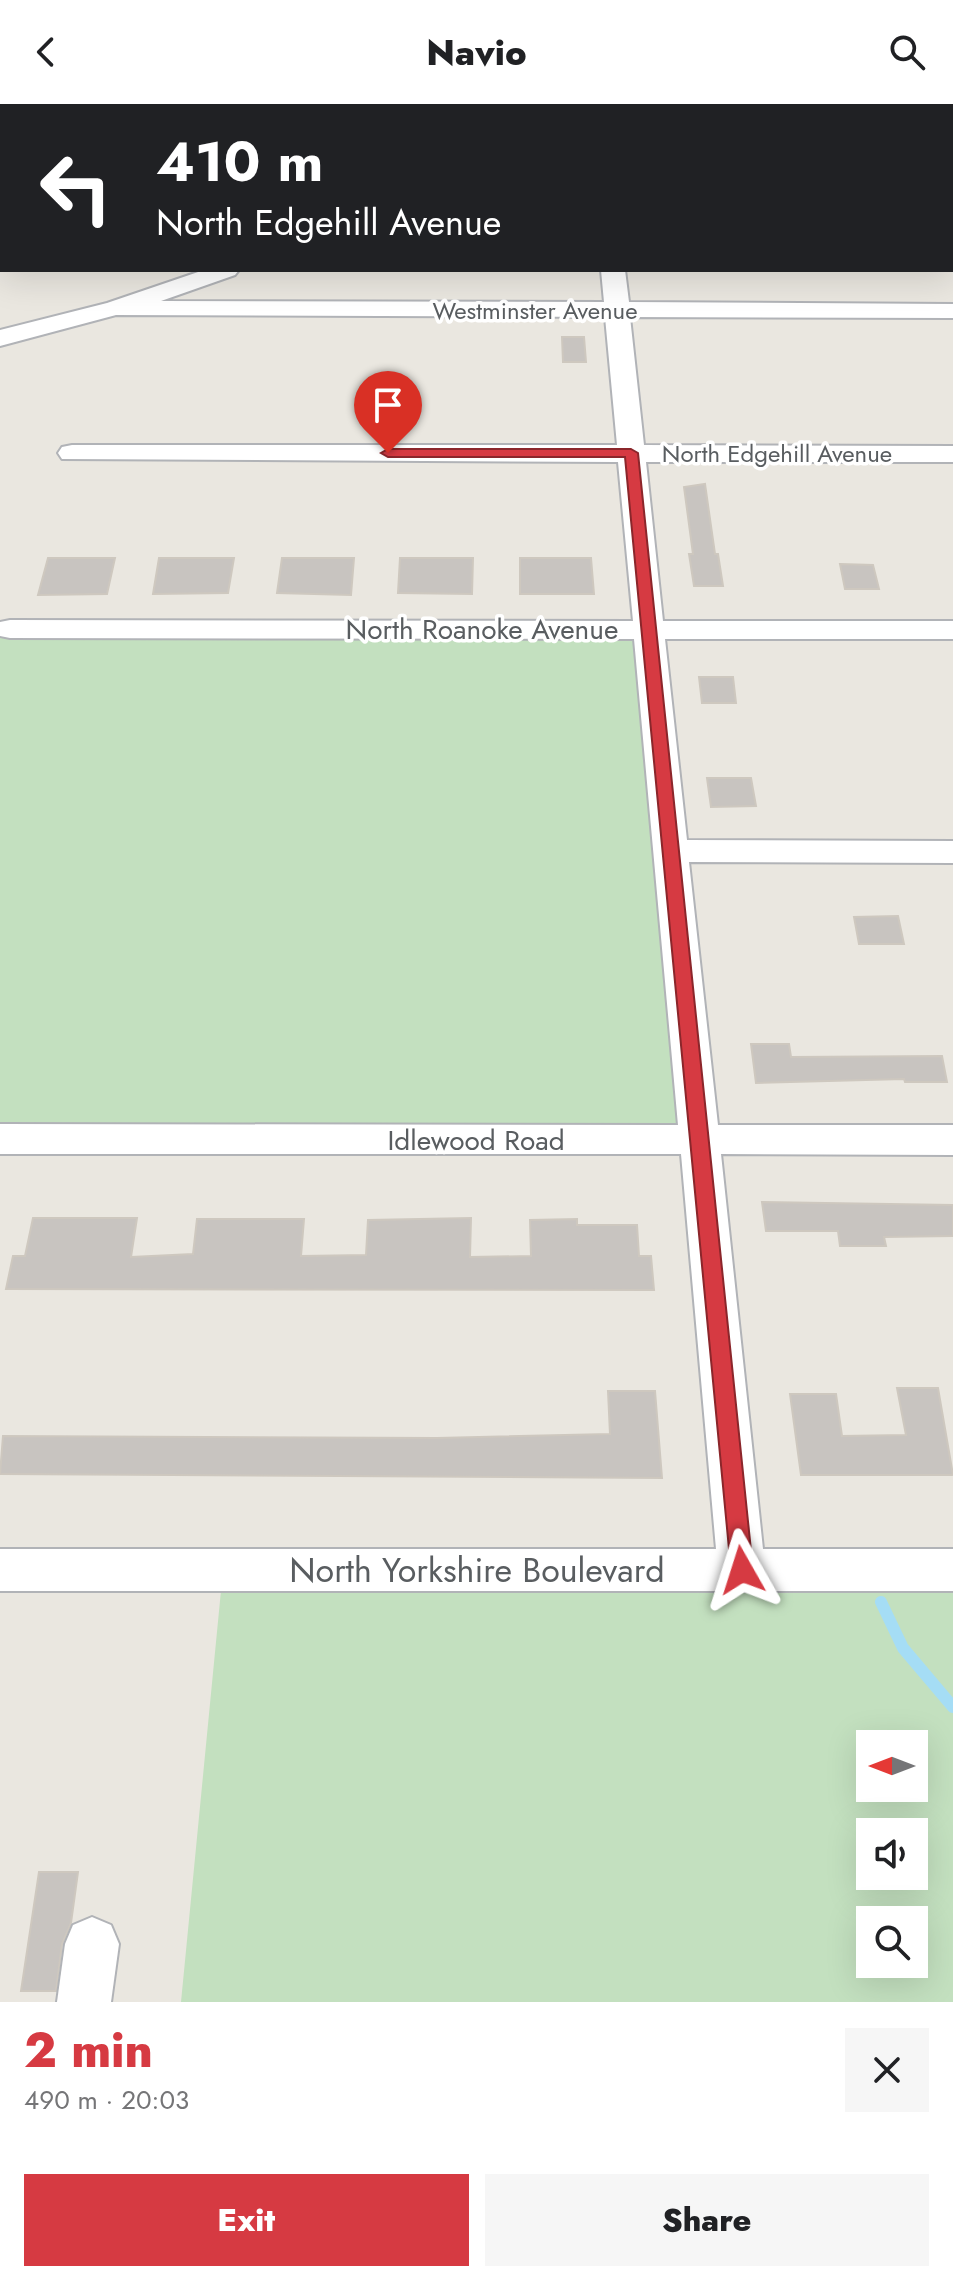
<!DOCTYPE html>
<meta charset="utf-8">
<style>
:root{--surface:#fff;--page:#f6f6f6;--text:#202124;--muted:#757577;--accent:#d63a42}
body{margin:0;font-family:Jost,sans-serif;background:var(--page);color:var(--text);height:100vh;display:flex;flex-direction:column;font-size:30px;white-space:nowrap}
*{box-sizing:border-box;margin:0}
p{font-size:26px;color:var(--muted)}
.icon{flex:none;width:44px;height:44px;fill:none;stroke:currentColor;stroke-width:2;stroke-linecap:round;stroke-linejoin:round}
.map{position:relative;height:1898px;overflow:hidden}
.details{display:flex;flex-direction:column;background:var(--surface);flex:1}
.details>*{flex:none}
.top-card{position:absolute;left:0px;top:0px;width:954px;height:168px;box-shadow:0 8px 32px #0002;background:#202124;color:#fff;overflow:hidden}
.needle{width:52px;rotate:270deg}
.tools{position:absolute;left:856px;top:1626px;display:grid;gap:16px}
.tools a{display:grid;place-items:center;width:72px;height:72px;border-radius:0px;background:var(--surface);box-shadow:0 8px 32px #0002;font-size:40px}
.pin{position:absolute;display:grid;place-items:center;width:68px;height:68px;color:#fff;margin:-82px -34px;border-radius:50% 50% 50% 0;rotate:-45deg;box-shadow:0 0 8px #0007}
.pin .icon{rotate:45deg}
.me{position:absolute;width:88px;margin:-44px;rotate:354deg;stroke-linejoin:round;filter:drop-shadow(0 0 6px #0008)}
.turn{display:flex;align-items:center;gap:28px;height:168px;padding:0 24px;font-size:36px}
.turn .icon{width:104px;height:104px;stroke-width:2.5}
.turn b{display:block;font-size:56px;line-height:68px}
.round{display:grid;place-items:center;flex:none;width:84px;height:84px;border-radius:0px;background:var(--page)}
.head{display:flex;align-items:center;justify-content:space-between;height:136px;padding:0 24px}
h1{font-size:48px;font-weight:800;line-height:60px;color:var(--accent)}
.button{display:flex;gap:16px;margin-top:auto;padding:16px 24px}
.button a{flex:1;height:92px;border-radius:0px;background:var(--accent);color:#fff;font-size:32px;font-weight:800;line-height:92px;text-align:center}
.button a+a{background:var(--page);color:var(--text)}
header{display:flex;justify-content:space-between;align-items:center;height:104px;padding:0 24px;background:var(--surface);font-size:36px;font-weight:800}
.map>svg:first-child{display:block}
.industrial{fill:#dcd9d5}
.green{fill:#c3e0bf;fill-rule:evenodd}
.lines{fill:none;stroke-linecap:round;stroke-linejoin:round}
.stream{stroke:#a5ddf5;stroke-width:12}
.building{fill:#c8c4c0;stroke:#cec8bf;stroke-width:2}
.minor-casing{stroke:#b1b3b7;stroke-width:4}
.minor{fill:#fff;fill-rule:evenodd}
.route{fill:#d63a42;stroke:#8b262b;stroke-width:2}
.labels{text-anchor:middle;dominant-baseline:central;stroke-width:7;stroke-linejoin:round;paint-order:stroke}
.far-street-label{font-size:24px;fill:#595d60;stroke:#fff}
.street-label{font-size:28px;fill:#595d60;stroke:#fff}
.near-street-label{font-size:34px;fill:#595d60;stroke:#fff}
</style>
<header><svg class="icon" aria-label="back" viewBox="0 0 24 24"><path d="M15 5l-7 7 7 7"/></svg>Navio<svg class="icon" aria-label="search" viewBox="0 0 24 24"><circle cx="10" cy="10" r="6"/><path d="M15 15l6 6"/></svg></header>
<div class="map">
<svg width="953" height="1898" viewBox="0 0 953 1898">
<rect width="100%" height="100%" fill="#eae7e0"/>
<polygon class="industrial" points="0,0 638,0 638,2 2,2 0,91"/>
<g class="green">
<polygon points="0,525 649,525 699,1036 0,1035"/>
<path d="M 223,1466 L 953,1466 L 953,1898 L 181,1898 ZM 870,1640 L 914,1640 L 914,1684 L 870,1684 ZM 870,1728 L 914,1728 L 914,1772 L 870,1772 ZM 870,1816 L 914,1816 L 914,1860 L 870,1860 Z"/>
</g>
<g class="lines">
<polyline class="stream" points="881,1498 903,1544 953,1603"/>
</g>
<g class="building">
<polygon points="584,233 586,258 563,258 562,233"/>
<polygon points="705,380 715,450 718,450 723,482 694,482 689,450 693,450 684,383"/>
<polygon points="48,454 115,454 107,490 38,491"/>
<polygon points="159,454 234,454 228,489 153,490"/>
<polygon points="282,454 354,454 351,491 277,489"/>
<polygon points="400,454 473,454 472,490 398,489"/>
<polygon points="520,454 591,454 594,490 520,490"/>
<polygon points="840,460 873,461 879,485 845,485"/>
<polygon points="699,573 733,573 736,599 702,599"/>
<polygon points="707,674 751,674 756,702 711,703"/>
<polygon points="898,812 904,840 859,840 854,813"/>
<polygon points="751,940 789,940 791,953 942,952 947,978 905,978 904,975 756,979"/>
<polygon points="762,1098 953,1101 953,1132 884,1133 886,1142 840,1142 838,1127 766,1127"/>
<polygon points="33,1114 137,1114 131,1153 193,1150 197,1115 304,1115 301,1152 366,1151 368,1116 471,1114 470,1153 531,1152 530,1116 577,1115 577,1121 637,1121 639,1152 651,1152 654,1186 6,1185 13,1152 25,1152"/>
<polygon points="897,1284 938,1284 953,1371 801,1371 790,1290 836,1290 842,1332 906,1331"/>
<polygon points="608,1287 655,1287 662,1374 0,1370 3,1332 437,1334 610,1330"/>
<polygon points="39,1768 78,1768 71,1819 62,1840 56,1887 21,1887"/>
</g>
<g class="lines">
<g class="minor-casing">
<g id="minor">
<rect x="627" y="0" width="22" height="2"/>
<polygon points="761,0 788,0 759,2"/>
<rect x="952" y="81" width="1" height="14"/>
<polygon points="204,166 239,166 235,171 161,197 604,198 601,166 625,166 629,198 953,200 953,214 630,213 644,341 953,342 953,358 646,358 663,517 953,517 953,535 665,535 687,736 953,737 953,759 689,758 718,1021 953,1021 953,1051 721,1050 763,1445 953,1445 953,1487 0,1487 0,1445 716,1445 681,1050 0,1050 0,1020 678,1021 634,535 10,534 0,532 0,518 10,516 633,517 618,358 62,355 58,349 62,343 72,341 617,341 605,213 116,211 0,242 0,226 107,199"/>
<polygon points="92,1813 111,1821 119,1840 111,1898 57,1898 65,1840 73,1821"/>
</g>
</g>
<use href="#minor" class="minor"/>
</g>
<polygon class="route" points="631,345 638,349 753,1466 750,1473 742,1476 734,1473 731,1466 625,353 388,353 381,349 388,345"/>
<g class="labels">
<g class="far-street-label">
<text x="535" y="206">Westminster Avenue</text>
<text x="777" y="349">North Edgehill Avenue</text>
</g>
<g class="street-label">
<text x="482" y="525">North Roanoke Avenue</text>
<text x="476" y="1036">Idlewood Road</text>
</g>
<g class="near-street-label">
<text x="477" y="1466">North Yorkshire Boulevard</text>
</g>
</g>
</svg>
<div class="tools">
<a><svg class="needle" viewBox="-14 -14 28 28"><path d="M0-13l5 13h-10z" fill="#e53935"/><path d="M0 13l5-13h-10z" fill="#757577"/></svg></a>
<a><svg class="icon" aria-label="sound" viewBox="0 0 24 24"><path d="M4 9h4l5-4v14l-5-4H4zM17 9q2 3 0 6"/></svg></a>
<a><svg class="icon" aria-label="search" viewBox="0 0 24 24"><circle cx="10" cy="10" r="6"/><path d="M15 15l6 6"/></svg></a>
</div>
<div class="pin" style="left:388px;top:349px;background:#d93025"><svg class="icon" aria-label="arrive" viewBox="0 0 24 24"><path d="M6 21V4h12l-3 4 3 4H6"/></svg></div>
<svg class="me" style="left:742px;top:1466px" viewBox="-20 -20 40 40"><path d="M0-17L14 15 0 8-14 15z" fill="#d63a42" stroke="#fff" stroke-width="4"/></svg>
<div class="top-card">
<div class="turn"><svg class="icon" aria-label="left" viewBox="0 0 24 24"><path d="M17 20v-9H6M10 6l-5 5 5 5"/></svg><div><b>410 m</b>North Edgehill Avenue</div></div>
</div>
</div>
<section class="details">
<div class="head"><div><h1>2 min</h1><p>490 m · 20:03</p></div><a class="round"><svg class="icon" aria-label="close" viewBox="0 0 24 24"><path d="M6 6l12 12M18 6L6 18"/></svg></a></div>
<div class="button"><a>Exit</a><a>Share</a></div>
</section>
